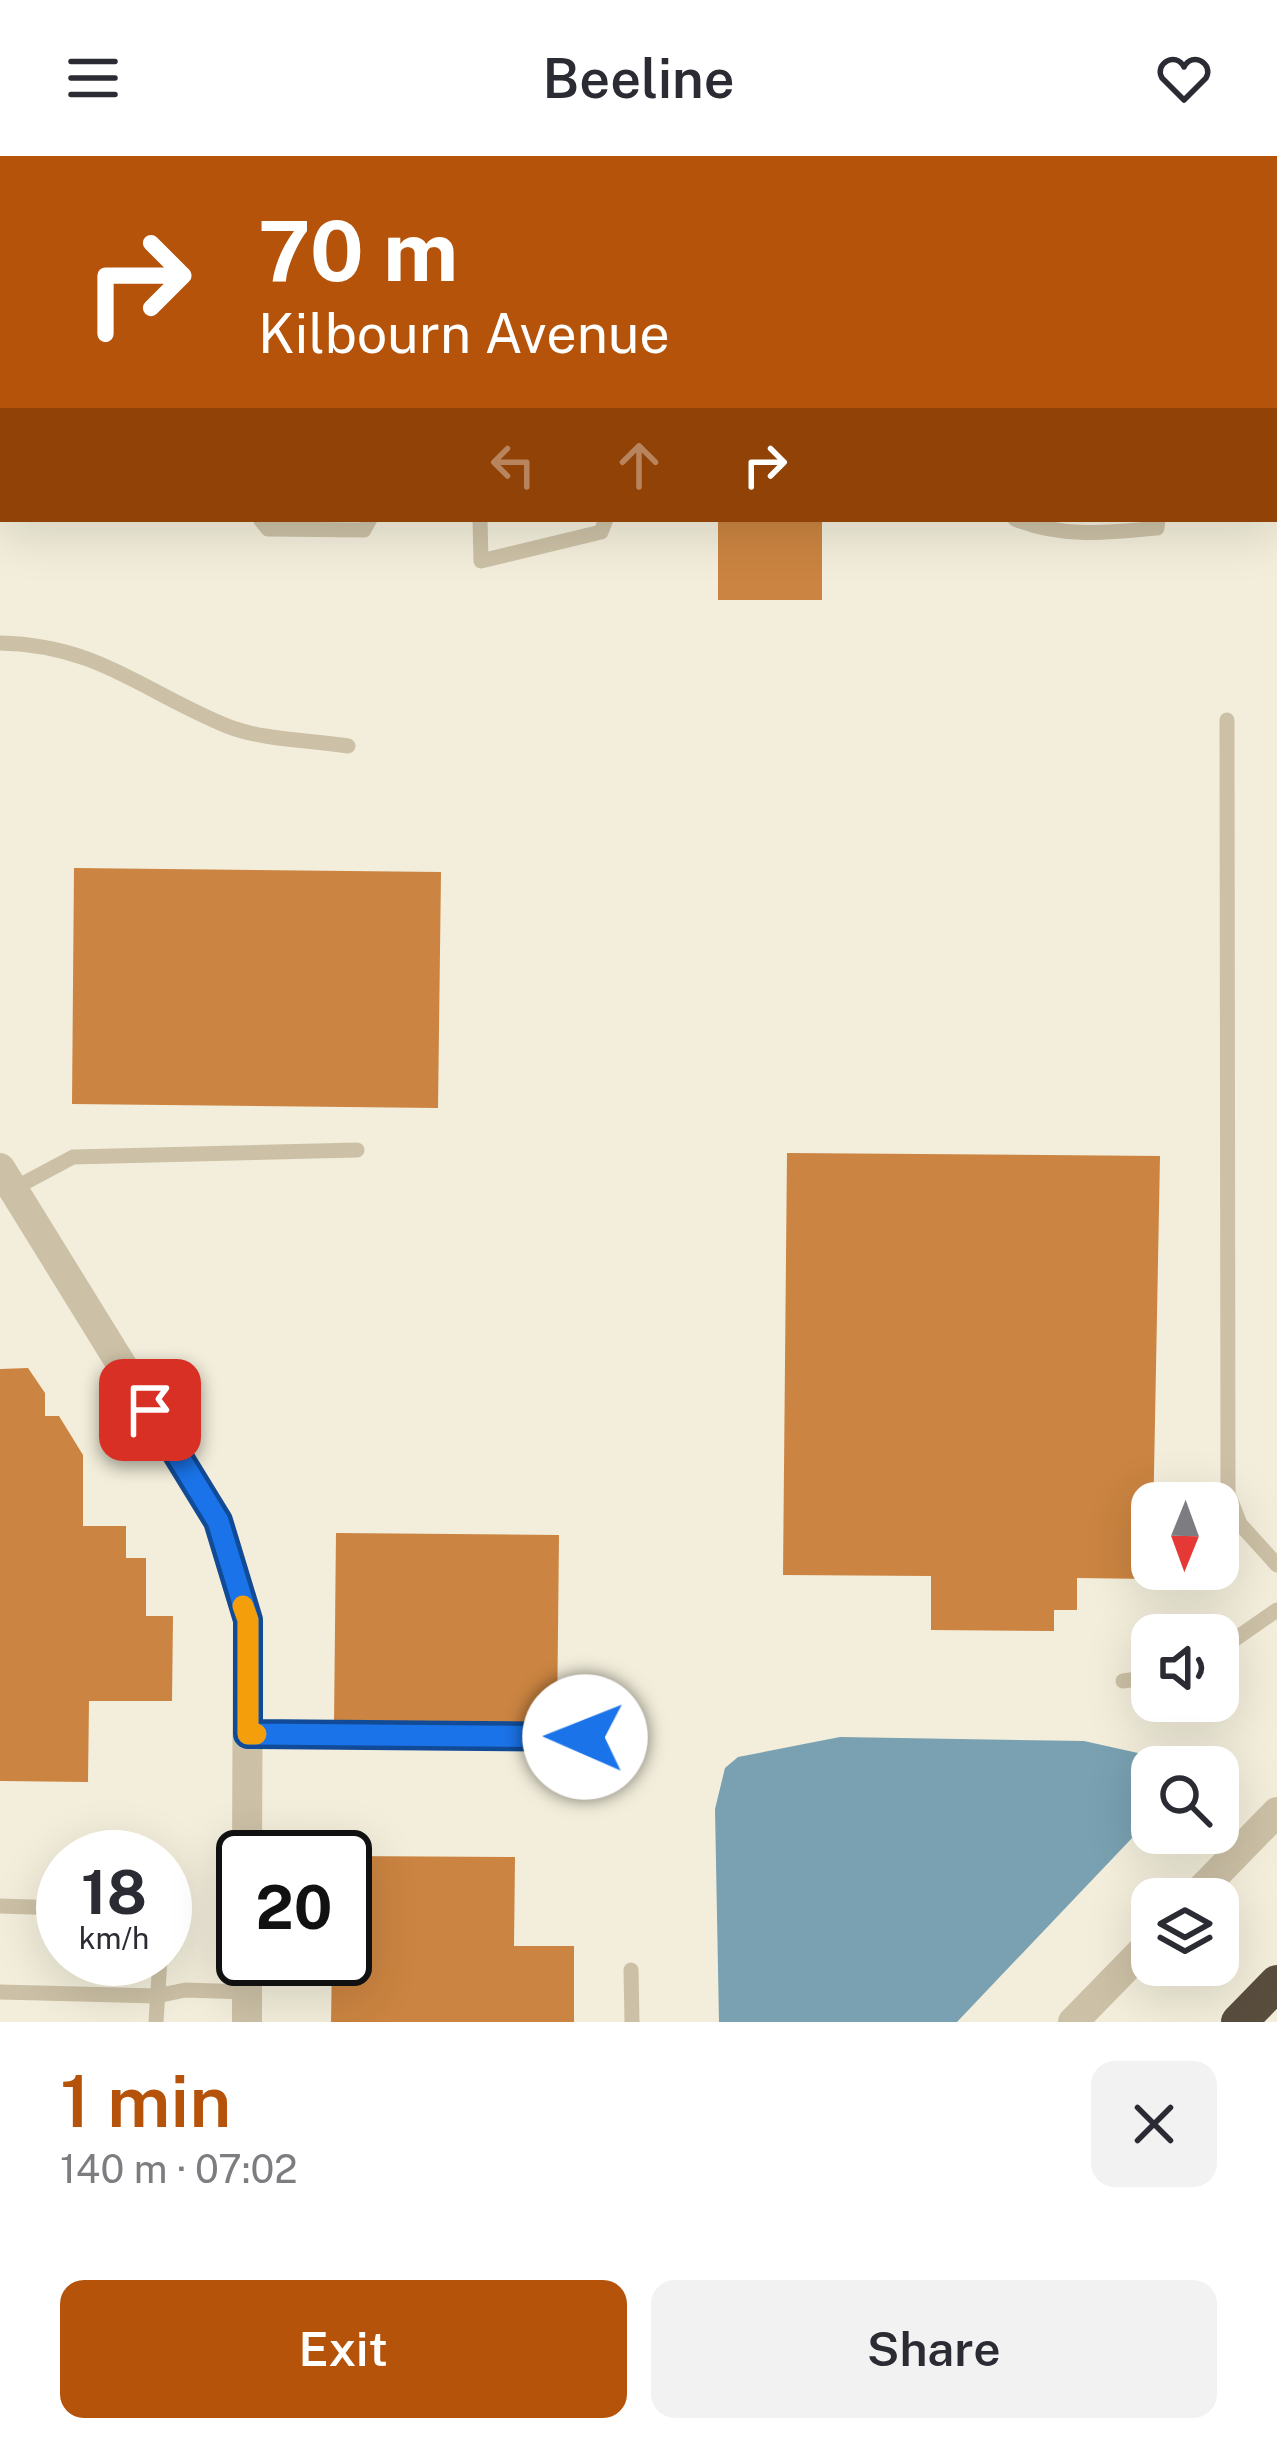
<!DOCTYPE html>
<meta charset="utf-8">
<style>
:root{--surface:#fff;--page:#f2f2f3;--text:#2b2b33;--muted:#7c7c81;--accent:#b45309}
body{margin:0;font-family:"Public Sans",sans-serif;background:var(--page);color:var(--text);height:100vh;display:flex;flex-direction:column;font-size:45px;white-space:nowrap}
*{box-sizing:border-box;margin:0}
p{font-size:39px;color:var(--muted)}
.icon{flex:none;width:66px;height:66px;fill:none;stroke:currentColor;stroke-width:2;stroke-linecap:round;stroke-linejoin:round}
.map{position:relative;height:1866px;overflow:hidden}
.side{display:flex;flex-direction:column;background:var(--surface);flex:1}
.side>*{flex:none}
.top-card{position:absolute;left:0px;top:0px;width:1278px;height:366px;box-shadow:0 12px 48px #0002;background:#b45309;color:#fff;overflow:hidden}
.needle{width:78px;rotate:181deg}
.controls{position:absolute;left:1131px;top:1326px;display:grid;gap:24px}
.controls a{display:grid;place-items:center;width:108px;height:108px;border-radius:24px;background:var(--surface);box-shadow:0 12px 48px #0002;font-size:60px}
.speed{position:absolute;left:36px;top:1674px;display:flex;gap:24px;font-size:60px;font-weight:700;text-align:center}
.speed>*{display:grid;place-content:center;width:156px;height:156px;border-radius:50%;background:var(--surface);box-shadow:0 12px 48px #0002;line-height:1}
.speed small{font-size:30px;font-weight:400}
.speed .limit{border:6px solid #111;border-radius:18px;background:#fff;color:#111}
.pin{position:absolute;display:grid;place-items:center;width:102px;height:102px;color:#fff;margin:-51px;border-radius:24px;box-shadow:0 6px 18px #0006}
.me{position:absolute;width:132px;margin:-66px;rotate:271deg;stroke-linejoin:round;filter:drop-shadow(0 0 9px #0008)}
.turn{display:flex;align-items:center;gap:42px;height:252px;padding:0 60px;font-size:54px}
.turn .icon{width:156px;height:156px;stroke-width:2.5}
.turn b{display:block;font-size:84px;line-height:102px}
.lanes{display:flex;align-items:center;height:114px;padding:0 60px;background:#0003;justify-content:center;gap:60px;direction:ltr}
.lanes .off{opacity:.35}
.round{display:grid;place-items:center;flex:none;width:126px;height:126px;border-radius:24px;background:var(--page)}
.overview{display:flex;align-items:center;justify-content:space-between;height:204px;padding:0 60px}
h1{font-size:72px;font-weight:600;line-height:90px;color:var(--accent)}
.action{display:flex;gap:24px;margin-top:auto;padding:24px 60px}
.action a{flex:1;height:138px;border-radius:24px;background:var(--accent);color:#fff;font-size:48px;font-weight:600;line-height:138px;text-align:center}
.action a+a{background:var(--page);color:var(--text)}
header{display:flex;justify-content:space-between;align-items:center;height:156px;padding:0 60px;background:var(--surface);font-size:54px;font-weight:600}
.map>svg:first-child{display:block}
.water{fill:#79a1b1}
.building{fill:#cb8441}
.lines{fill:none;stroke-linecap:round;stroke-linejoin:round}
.service{stroke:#ccc1a6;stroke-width:15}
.minor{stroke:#ccc1a6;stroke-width:30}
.motorway{stroke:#594d3e;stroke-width:36}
.route-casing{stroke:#114b97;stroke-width:30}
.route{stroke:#1a73e8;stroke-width:21}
.slow{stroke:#f59e0b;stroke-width:21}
</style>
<header><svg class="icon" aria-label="menu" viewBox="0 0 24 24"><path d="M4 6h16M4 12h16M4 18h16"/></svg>Beeline<svg class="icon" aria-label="heart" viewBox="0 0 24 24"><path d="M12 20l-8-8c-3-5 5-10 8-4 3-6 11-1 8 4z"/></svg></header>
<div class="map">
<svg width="1277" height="1866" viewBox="0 0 1277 1866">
<rect width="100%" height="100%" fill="#f3eedb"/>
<polygon class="water" points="840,1581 1084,1585 1156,1601 1162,1611 1152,1611 1152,1661 957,1866 719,1866 715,1653 725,1612 738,1601"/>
<g class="building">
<rect x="718" y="363" width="104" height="81"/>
<polygon points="74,712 441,716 438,952 72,948"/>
<polygon points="787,997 1160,1000 1152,1423 1077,1422 1077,1454 1054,1454 1054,1475 931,1474 931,1420 783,1419"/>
<polygon points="28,1212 45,1237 45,1260 59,1260 83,1299 83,1370 126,1370 126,1402 146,1402 146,1460 173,1460 172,1545 89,1545 88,1626 0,1625 0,1213"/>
<polygon points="336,1377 559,1379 557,1569 334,1567"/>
<polygon points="345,1700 515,1701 514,1790 574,1790 574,1866 331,1866 332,1803 345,1803"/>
</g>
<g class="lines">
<g class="service">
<polyline points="225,0 225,3"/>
<polyline points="391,0 392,3"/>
<polyline points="475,0 475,3"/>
<polyline points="631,0 631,3"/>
<polyline points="1163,0 1163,3"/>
<polyline points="806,3 806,0"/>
<polyline points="1004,3 1004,0"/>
<polyline points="1275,77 1277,76"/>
<polyline points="260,363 268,373 364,374 370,363"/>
<polyline points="480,363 481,405 601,376 606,363"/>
<path d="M 1015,363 C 1061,382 1108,377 1157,372 L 1158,363"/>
<path d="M 0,487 C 99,489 143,536 227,570 C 262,584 310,584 348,590"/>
<polyline points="1227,564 1228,1337 1240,1368 1277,1409"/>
<polyline points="13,1033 73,1001 357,994"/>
<polyline points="1218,1495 1277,1454"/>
<polyline points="1123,1525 1152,1521"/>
<polyline points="248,1578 585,1581"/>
<polyline points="0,1750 63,1752"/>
<polyline points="631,1814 632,1866"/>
<polyline points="0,1836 157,1840 185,1834 247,1836"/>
<polyline points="156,1866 160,1803"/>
</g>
<g class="minor">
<polyline points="0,1012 218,1365 248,1464 247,1701"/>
<polyline points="1192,1743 1277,1656"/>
<polyline points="247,1866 247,1803"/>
<polyline points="1073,1866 1152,1785"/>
</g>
<polyline class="motorway" points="1239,1866 1277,1827"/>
</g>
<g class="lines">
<g class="route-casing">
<polyline id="route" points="150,1254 218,1365 248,1464 248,1578 585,1581"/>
</g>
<use href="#route" class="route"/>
<polyline class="slow" points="243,1450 248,1464 248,1578 256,1578"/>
</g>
</svg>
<div class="controls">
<a><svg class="needle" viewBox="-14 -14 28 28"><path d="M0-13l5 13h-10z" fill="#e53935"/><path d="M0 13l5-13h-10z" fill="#7c7c81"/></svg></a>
<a><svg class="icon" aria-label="sound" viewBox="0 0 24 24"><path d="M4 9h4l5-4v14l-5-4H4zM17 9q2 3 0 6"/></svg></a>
<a><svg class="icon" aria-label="search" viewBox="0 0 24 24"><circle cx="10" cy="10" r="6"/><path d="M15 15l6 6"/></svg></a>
<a><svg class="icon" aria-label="layers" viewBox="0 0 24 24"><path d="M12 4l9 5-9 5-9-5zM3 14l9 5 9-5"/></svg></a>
</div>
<div class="speed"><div>18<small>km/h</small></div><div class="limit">20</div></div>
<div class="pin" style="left:150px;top:1254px;background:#d93025"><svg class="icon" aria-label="arrive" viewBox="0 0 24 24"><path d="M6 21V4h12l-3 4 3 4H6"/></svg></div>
<svg class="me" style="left:585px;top:1581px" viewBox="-20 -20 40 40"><circle r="19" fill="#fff"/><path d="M0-13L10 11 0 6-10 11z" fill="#1a73e8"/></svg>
<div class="top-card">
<div class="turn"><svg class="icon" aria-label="right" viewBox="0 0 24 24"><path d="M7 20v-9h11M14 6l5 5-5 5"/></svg><div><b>70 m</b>Kilbourn Avenue</div></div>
<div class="lanes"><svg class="icon off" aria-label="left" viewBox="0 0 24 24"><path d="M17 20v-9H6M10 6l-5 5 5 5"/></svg><svg class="icon off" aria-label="ahead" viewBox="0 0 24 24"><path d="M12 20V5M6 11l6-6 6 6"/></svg><svg class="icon" aria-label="right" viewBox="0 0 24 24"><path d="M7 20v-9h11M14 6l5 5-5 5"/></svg></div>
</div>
</div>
<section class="side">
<div class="overview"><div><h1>1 min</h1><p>140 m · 07:02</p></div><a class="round"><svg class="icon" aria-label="close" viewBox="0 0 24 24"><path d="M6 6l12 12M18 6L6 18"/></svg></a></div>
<div class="action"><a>Exit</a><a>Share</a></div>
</section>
